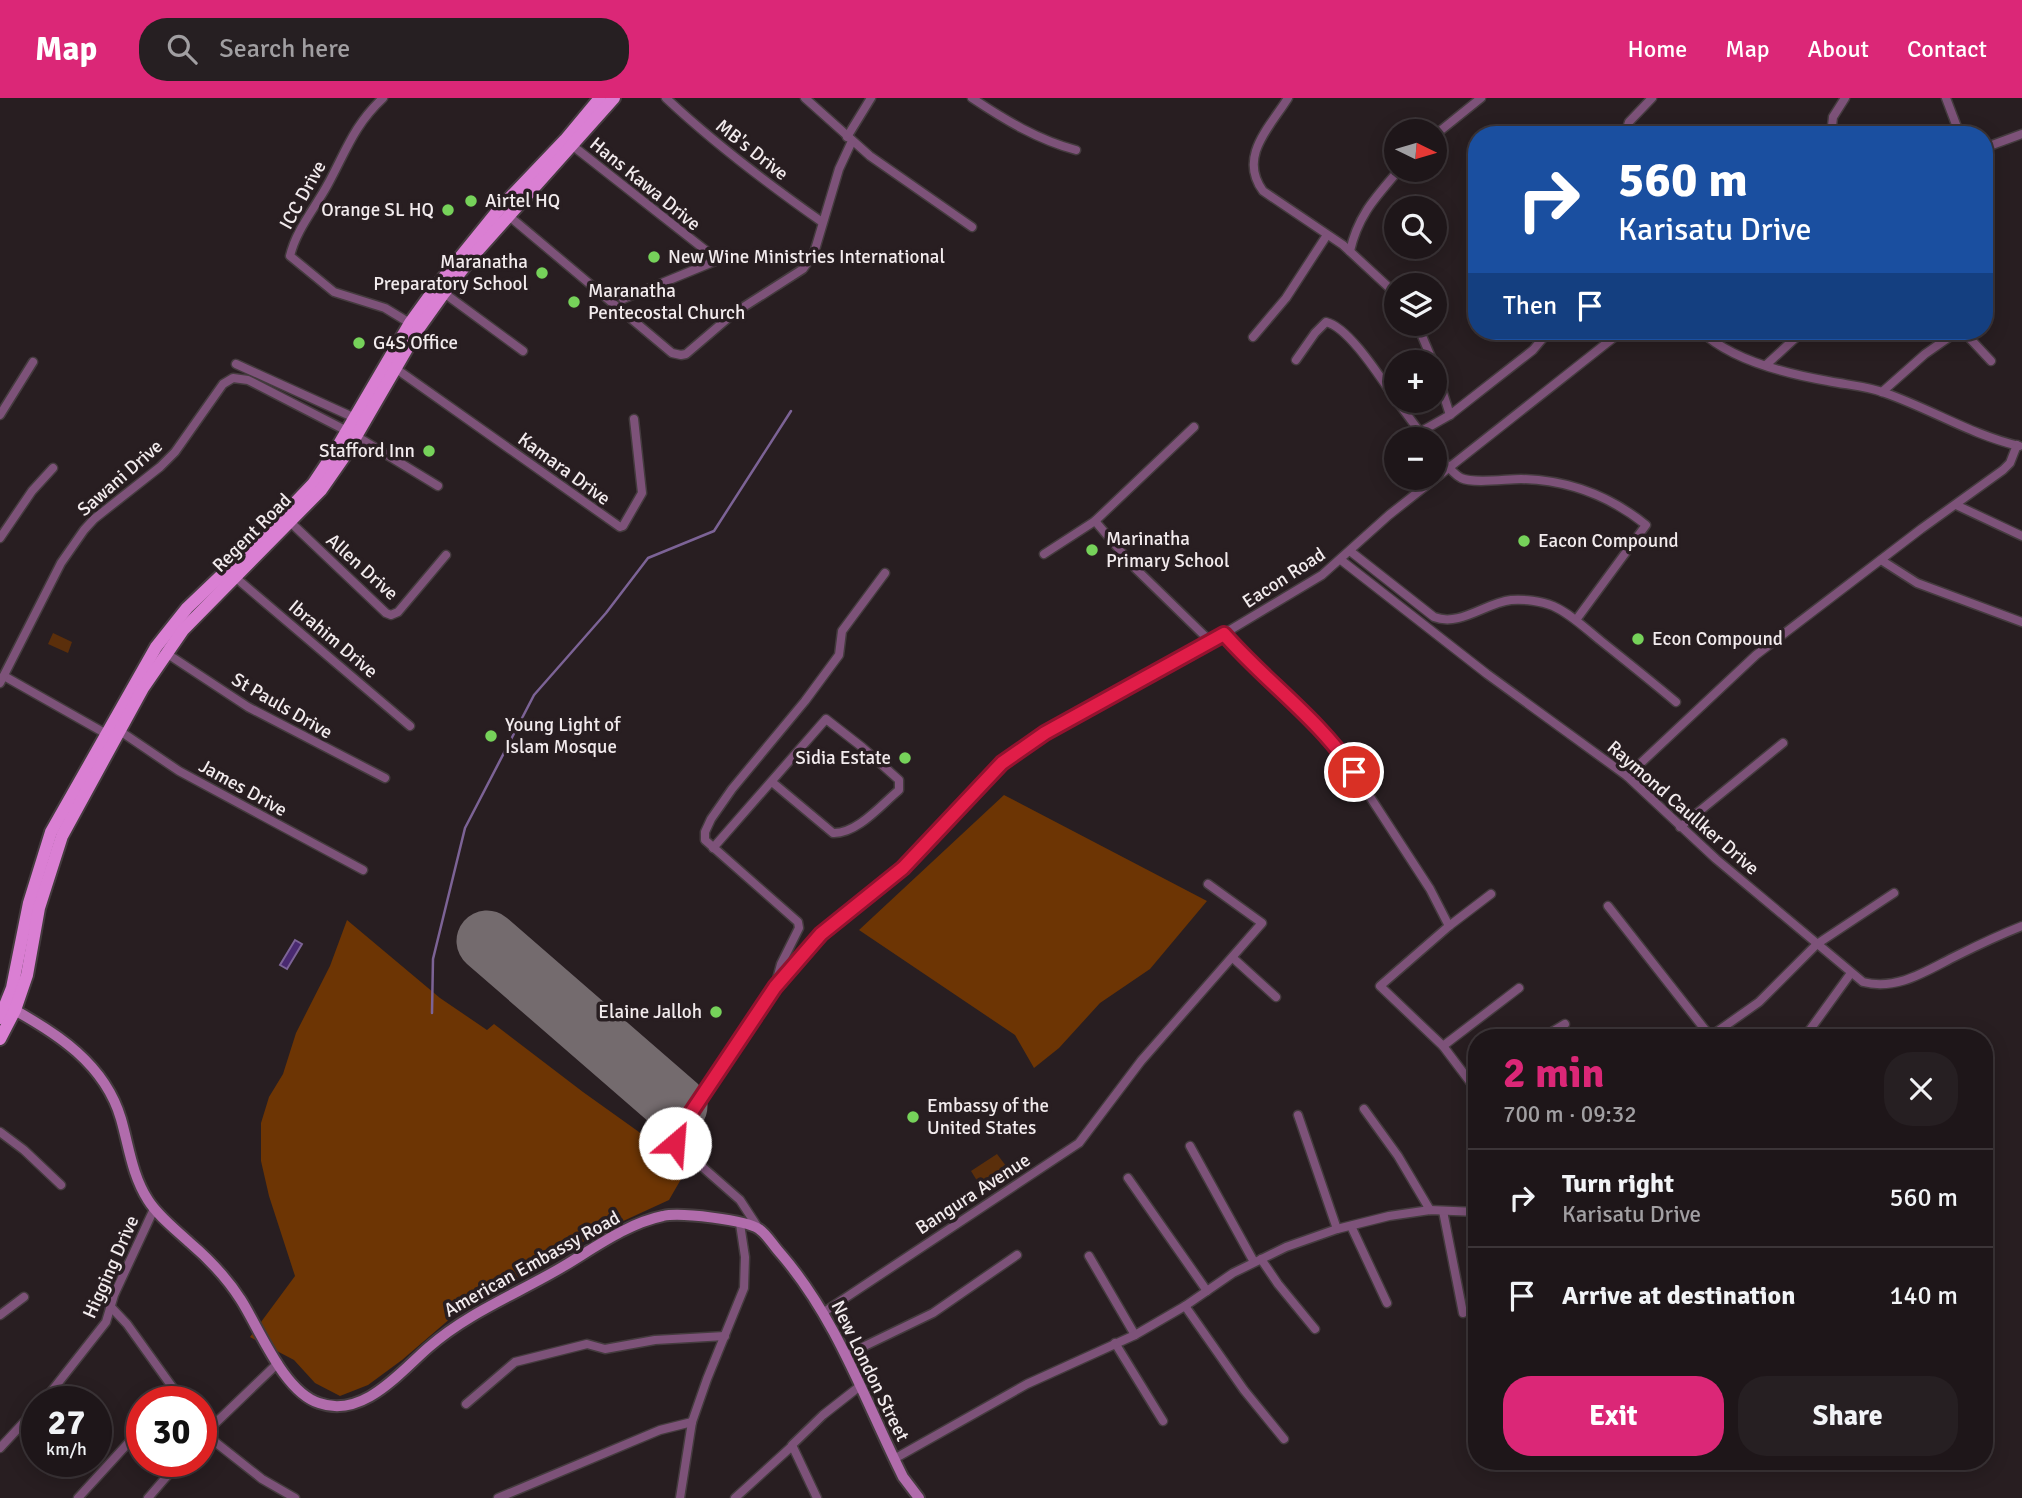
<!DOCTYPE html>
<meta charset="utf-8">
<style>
:root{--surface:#1e1619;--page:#261f22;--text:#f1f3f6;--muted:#a19fa2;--line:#3c3538;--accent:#db2777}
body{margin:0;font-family:Signika,sans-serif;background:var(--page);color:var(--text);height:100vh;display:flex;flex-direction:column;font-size:26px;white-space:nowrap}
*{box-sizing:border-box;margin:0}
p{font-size:23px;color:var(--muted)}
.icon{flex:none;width:38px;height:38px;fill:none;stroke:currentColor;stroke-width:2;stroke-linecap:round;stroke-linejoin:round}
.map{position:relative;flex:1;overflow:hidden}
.sheet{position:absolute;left:1468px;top:931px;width:525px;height:441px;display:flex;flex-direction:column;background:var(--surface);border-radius:28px;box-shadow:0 4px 18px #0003,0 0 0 2px var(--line)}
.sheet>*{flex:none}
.guide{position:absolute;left:1468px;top:28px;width:525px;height:214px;border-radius:28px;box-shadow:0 4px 18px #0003,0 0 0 2px var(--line);background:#1a4fa0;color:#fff;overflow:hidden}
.needle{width:46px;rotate:95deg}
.tools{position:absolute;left:1384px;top:21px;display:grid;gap:14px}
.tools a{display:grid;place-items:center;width:63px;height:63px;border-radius:50%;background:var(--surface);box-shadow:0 4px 18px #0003,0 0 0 2px var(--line);font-size:35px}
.speed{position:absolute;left:21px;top:1288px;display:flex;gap:14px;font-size:35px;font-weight:700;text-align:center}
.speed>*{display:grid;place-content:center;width:91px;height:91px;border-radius:50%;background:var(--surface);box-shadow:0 4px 18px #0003,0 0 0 2px var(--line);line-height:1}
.speed small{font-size:18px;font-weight:400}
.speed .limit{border:10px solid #d22;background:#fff;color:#111}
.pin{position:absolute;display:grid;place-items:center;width:60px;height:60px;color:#fff;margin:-30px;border:4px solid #fff;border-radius:50%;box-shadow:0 2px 7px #0007}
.me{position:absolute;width:77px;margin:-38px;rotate:27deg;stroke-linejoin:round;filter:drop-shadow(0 0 5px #0008)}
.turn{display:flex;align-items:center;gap:24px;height:147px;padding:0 35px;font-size:32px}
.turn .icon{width:91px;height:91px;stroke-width:2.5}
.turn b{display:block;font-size:49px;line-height:60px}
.then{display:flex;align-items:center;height:66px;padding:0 35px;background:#0003;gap:14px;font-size:26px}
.round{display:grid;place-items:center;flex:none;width:74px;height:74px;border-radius:28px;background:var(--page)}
.overview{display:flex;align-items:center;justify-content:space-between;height:119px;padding:0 35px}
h1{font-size:42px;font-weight:800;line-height:52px;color:var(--accent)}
.button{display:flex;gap:14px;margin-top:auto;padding:14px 35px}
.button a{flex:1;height:80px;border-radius:28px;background:var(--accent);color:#fff;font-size:28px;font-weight:800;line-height:80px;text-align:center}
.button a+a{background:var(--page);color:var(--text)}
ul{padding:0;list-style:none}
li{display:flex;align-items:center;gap:21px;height:98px;padding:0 35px;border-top:2px solid var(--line)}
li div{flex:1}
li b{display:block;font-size:26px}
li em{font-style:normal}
header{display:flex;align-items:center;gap:42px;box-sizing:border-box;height:98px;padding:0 35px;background:var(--accent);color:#fff}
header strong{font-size:33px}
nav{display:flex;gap:38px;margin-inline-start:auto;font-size:24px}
.search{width:490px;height:63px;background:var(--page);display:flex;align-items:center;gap:18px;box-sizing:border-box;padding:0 24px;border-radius:28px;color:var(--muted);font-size:26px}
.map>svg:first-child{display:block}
.green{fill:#5b2f0b}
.forest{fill:#6d3504}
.water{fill:#492970;stroke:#7c6396;stroke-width:2}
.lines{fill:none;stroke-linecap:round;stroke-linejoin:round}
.stream{stroke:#7c6396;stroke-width:2.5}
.runway{stroke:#746b6e;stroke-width:61}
.street-casing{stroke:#443b3e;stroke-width:11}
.secondary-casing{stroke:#443b3e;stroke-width:14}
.primary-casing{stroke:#443b3e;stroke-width:16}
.street{stroke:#7d5279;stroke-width:8}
.secondary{stroke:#b16cac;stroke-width:10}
.primary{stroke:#da7fd3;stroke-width:12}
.route-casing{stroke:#92132f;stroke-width:18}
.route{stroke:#e11d48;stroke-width:12}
.poi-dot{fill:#76d25a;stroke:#281e21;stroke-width:2.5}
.labels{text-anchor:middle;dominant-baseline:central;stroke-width:7;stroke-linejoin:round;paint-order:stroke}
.street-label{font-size:19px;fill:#f2ebed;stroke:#281e21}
.poi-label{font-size:19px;fill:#f2ebed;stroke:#281e21;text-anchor:start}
</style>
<header>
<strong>Map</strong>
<div class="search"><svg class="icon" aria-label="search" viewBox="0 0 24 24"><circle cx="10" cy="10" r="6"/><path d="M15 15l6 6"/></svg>Search here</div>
<nav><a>Home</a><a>Map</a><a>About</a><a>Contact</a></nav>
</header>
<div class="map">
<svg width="2022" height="1400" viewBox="0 0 2022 1400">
<rect width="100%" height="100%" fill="#281e21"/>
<g class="green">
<polygon points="53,535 72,544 68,555 48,546"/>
<polygon points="997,1056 1006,1068 979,1086 971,1073"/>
</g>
<g class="forest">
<polygon points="1004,697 1207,803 1150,871 1100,905 1059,950 1034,970 1015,937 859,832"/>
<polygon points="347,822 440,900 487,932 494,926 583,994 688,1069 669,1102 608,1130 459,1213 402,1262 368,1287 340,1298 315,1285 294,1262 250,1239 295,1178 269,1098 261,1063 261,1025 269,999 283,976 296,935 330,868"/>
</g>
<polygon class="water" points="295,842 302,846 287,871 280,867"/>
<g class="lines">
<polyline class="stream" points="432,915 433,861 465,730 534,597 606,515 648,460 714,433 791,313"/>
<polyline class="runway" points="487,843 677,1008"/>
<g class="street-casing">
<g id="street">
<path d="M 383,0 C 354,27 346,53 328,86 C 315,110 296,132 290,158 L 334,194 L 385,210 L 413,227"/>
<path d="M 666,0 C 715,46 768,86 822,124"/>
<polyline points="805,0 870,58 972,129"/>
<path d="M 972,0 C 1005,22 1038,42 1076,52"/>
<path d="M 1288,0 C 1269,30 1238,59 1263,93 L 1343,147 L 1396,196"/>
<polyline points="1946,0 1960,37"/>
<polyline points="1435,37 1481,0"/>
<polyline points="1625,37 1629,24 1652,0"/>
<polyline points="1831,37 1833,19 1845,0"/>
<polyline points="847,39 871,0"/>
<polyline points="573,48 718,162 623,201"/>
<polyline points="1984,50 2022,36"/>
<polyline points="509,118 672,255 681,257 686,256 734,215 803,171 814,155 839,71 852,43"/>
<path d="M 1350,153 C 1358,117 1376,99 1399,72"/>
<polyline points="444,195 523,253"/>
<polyline points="1417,226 1433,264"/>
<path d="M 1701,233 C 1731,262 1788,276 1828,283 C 1847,287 1868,288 1885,295 C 1931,311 1972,337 2019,348"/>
<polyline points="1963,233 1991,263"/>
<polyline points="1253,239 1286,200 1327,137"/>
<path d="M 1296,262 L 1315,235 L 1326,224 C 1349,229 1382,282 1396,302"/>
<polyline points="236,266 355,320"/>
<polyline points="1766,267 1803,233"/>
<polyline points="395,270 620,429 623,428 642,395 634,321"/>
<polyline points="1435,270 1450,317"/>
<polyline points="1882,294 1925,256 1958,233"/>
<polyline points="1397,303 1425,341"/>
<polyline points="0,317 33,264"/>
<polyline points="1420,334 1450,317 1533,252 1549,233"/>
<polyline points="356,338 438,388"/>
<path d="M 1435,353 C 1443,361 1451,375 1461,380 C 1474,386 1506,381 1521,381 C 1567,382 1610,398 1646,427 L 1576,522"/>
<polyline points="1956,407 2022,438"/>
<polyline points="287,421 386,515 391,517 398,514 446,457"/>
<polyline points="1095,423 1135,470 1211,544"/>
<polyline points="0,440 32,393 53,370"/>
<path d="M 1350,453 L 1434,519 C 1460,529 1485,505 1511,502 C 1524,501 1541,503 1553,508 C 1571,516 1586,531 1601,543 C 1626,563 1651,583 1676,604"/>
<polyline points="1044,456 1095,423 1194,329"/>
<path d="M 1341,462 L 1487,576 L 1627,678 L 1716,761 L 1863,884 C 1897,893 1926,873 1956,858 C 1978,847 1999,837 2022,828"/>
<polyline points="1881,462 1917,485 2022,524"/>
<polyline points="235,479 410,628"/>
<polyline points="1224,536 1339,651 1430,791 1449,828"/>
<polyline points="166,555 248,609 385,680"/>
<polyline points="4,578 110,638"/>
<polyline points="0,585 61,465 84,432 94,421 160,369 175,354 223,286 233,280 248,282 347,333"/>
<polyline points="117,631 179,673 363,772"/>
<polyline points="1627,678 1756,557 1921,431 2003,372 2010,365 2017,347"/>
<polyline points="1680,729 1783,645"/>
<path d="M 713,750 L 826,621 L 862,649 L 899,682 L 899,692 C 881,707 857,736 833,735 L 772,684"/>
<polyline points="1608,808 1710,938"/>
<polyline points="1233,860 1276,899"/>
<polyline points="775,889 781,866 799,830 798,824 705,742 705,734 711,721 732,691 805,603 839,557 842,533 885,475"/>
<polyline points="1542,940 1565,926"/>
<polyline points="1708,940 1759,904 1817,846 1894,795"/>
<polyline points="1804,940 1851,875"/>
<polyline points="1443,948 1519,890"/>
<polyline points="1477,993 1443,948 1380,888 1449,828 1491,796"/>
<polyline points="1364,1011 1398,1058 1430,1112"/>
<polyline points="1298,1017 1337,1131"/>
<polyline points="0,1034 24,1052 61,1087"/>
<polyline points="1190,1048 1254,1164"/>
<polyline points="1128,1080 1207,1193"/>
<polyline points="1443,1113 1463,1215"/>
<polyline points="1351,1128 1387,1205"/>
<polyline points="759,1131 740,1102 675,1045 676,1037 775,889 821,836 903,770 1002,665 1045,635 1175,565 1322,477 1389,417 1622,233"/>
<polyline points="1089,1158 1135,1237"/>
<polyline points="1261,1161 1278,1186 1315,1231"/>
<polyline points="110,1208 127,1226 183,1304"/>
<polyline points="1185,1208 1244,1292 1284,1341"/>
<polyline points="824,1214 1079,1045 1141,963 1262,825 1208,786"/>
<polyline points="0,1217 24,1199"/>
<polyline points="1115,1245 1163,1323"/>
<polyline points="846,1257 933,1215 1017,1157"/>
<polyline points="43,1304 106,1224 114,1197 154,1111"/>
<polyline points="165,1304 175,1293"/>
<polyline points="466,1306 515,1264 587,1246 605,1251 655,1242 725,1238"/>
<polyline points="205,1336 262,1381 295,1400"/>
<polyline points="202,1338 278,1265"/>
<polyline points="0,1350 37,1310"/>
<polyline points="894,1361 1027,1286 1135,1237 1185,1208 1233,1175 1286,1149 1337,1131 1389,1118 1430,1112 1477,1114"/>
<polyline points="78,1400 142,1330"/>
<polyline points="148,1400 180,1363"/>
<polyline points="498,1400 660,1332 692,1324"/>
<polyline points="680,1400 692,1324 707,1281 744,1190 745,1159 740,1126"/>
<polyline points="735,1400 791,1349"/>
<polyline points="817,1400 792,1347 823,1317 860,1288"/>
</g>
</g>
<g class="secondary-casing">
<path id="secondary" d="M 9,909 C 57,935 105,966 121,1021 C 129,1049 132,1077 148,1102 C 158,1118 175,1131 189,1144 C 209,1161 227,1180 241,1202 C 260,1232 284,1294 319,1305 C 363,1321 400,1274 429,1249 C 469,1214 519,1195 564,1168 C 594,1150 628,1125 663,1118 C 680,1114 746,1122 759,1131 C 767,1136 774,1149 781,1156 C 837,1221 865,1303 903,1379 L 919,1400"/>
</g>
<g class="primary-casing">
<g id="primary">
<polyline points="0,920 12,890 29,805 51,734 156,549 187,510 269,432 313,386 335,353 410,225 436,189 500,110 565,42 600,0"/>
<polyline points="0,941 15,912 27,877 39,810 62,738 143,590 183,532 321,392 344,359 419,230 444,195 472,159 614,0"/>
</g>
</g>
<use href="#street" class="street"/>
<use href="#secondary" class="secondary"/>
<use href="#primary" class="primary"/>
</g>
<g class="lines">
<g class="route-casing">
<path id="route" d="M 675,1045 L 676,1037 L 775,889 L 821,836 L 903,770 L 1002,665 L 1045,635 L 1224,536 C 1266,584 1319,621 1354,674"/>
</g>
<use href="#route" class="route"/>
</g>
<g class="poi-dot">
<circle cx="471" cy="103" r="7"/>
<circle cx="448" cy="112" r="7"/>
<circle cx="654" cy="159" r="7"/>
<circle cx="542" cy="175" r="7"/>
<circle cx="574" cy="204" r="7"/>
<circle cx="359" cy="245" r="7"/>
<circle cx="429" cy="353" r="7"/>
<circle cx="1524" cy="443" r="7"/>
<circle cx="1092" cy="452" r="7"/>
<circle cx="1638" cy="541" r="7"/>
<circle cx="491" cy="638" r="7"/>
<circle cx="905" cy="660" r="7"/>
<circle cx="716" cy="914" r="7"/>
<circle cx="913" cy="1019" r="7"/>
</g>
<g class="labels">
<g class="street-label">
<text transform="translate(752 52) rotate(38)">MB's Drive</text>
<text transform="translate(645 86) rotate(39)">Hans Kawa Drive</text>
<text transform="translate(303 97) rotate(-61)">ICC Drive</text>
<text transform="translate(564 371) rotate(36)">Kamara Drive</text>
<text transform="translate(120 380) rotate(-41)">Sawani Drive</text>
<text transform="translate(252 435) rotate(-45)">Regent Road</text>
<text transform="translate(362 469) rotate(42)">Allen Drive</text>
<text transform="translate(1284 480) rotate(-33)">Eacon Road</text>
<text transform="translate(333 541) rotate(40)">Ibrahim Drive</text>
<text transform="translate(282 608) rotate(30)">St Pauls Drive</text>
<text transform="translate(243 690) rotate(29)">James Drive</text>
<text transform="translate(1683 710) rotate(41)">Raymond Caullker Drive</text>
<text transform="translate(973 1096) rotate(-33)">Bangura Avenue</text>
<text transform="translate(532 1166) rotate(-29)">American Embassy Road</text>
<text transform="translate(111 1169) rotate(-66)">Higging Drive</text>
<text transform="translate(870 1273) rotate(64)">New London Street</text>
</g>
<g class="poi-label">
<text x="485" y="103">Airtel HQ</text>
<text x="434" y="112" text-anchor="end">Orange SL HQ</text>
<text x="668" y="159">New Wine Ministries International</text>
<text x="528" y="164" text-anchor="end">Maranatha<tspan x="528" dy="22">Preparatory School</tspan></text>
<text x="588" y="193">Maranatha<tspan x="588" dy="22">Pentecostal Church</tspan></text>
<text x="373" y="245">G4S Office</text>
<text x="415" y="353" text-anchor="end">Stafford Inn</text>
<text x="1106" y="441">Marinatha<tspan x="1106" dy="22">Primary School</tspan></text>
<text x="1538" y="443">Eacon Compound</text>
<text x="1652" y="541">Econ Compound</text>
<text x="505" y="627">Young Light of<tspan x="505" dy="22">Islam Mosque</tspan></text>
<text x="891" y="660" text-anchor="end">Sidia Estate</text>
<text x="702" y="914" text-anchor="end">Elaine Jalloh</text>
<text x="927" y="1008">Embassy of the<tspan x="927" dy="22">United States</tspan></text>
</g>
</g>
</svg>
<div class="tools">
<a><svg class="needle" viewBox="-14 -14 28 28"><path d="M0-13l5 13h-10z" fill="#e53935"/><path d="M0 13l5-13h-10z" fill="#a19fa2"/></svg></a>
<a><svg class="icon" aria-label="search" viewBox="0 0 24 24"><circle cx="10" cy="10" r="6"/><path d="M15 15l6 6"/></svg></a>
<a><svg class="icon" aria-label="layers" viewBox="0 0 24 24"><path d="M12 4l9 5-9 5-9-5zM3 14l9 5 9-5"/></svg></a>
<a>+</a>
<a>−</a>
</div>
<div class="speed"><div>27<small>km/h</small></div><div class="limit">30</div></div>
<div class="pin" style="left:1354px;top:674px;background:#d93025"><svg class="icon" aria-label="arrive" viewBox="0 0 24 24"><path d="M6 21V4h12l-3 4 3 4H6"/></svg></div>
<svg class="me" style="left:675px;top:1045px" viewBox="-20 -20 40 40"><circle r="19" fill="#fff"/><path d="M0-13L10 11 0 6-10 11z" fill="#e11d48"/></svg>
<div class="guide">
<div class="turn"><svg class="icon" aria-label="right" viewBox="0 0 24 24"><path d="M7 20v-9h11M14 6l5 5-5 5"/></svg><div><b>560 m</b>Karisatu Drive</div></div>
<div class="then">Then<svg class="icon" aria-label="arrive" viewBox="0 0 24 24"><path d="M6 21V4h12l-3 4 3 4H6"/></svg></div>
</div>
<section class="sheet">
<div class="overview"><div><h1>2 min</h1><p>700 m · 09:32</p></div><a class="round"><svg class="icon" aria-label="close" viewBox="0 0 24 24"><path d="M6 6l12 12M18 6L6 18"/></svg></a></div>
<ul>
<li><svg class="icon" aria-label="right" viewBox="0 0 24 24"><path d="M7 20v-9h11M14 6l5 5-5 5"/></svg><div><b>Turn right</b><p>Karisatu Drive</p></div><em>560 m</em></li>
<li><svg class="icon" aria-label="arrive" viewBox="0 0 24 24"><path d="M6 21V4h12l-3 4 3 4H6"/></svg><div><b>Arrive at destination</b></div><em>140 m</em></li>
</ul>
<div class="button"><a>Exit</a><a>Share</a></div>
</section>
</div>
